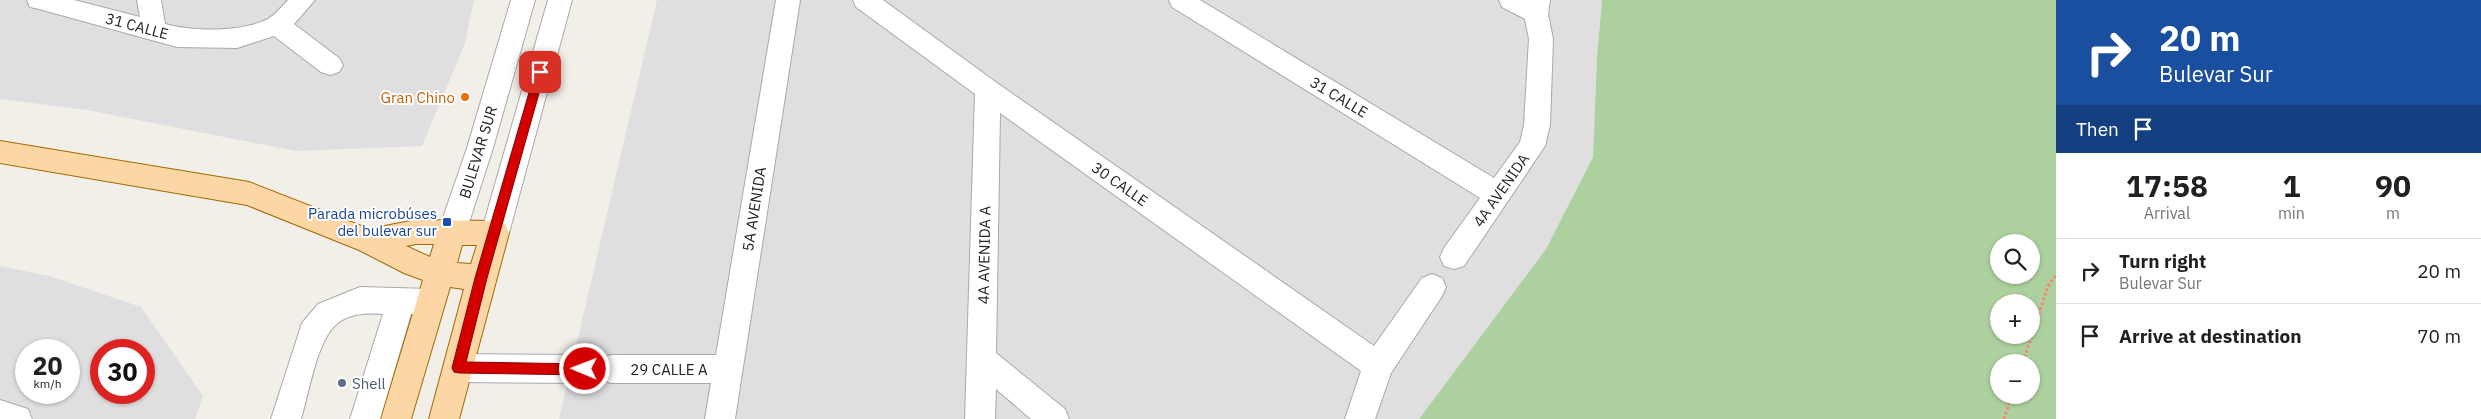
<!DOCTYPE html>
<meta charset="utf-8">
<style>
:root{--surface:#fff;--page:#f6f6f6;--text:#202124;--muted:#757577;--line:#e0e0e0}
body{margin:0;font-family:"IBM Plex Sans",sans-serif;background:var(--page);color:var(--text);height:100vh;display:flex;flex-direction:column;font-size:19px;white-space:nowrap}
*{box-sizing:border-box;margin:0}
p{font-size:16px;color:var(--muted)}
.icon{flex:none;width:28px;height:28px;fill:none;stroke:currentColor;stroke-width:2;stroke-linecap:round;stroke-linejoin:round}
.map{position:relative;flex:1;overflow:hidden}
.panel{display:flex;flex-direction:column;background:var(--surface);width:425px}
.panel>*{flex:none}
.banner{background:#1a4fa0;color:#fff;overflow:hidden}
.buttons{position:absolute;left:1990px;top:234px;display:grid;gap:10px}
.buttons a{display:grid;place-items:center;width:50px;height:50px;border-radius:50%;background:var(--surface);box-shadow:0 1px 4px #0004;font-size:25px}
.speed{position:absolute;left:15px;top:339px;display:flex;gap:10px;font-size:25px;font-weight:700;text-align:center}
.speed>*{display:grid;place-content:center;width:65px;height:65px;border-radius:50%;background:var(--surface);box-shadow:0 1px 4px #0004;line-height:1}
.speed small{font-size:12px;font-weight:400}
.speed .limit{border:8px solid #d22;background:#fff;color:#111}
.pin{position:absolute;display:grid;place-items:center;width:42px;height:42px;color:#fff;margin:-21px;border-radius:10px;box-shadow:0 2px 8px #0006}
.me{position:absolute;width:55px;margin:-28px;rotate:271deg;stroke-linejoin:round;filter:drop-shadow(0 0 4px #0008)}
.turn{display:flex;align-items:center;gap:18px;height:105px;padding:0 20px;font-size:22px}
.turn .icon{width:65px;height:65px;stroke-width:2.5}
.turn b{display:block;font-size:35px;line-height:42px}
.then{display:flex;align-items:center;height:48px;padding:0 20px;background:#0003;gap:10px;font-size:19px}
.eta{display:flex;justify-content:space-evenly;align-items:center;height:85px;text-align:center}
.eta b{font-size:30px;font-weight:800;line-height:35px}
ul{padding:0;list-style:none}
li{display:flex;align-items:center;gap:15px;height:65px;padding:0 20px;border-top:1px solid var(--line)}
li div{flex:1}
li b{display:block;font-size:19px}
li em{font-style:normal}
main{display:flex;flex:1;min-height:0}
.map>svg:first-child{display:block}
.residential{fill:#e0dfdf;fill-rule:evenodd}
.forest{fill:#add19e;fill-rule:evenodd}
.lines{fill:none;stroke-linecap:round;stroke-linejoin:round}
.minor-casing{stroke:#a9a9a9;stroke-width:2}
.major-casing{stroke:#a06b00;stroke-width:2}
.path{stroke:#fa8072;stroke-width:3;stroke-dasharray:2.5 2.5;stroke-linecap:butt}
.minor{fill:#fff;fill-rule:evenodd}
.major{fill:#fcd6a4;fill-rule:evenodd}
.route{fill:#d40000;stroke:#8a0000}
.food-dot{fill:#e8710a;stroke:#fff;stroke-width:2}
.transit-dot{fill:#1a4fb4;stroke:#fff;stroke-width:2}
.service-dot{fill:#5c6f8a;stroke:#fff;stroke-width:2}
.labels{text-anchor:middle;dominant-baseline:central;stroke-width:4;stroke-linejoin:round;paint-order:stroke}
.street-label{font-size:15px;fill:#222;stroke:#fff}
.food-label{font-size:15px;fill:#c56008;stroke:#fff;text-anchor:end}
.transit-label{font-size:15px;fill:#164399;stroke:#fff;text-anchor:end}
.service-label{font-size:15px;fill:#4e5e75;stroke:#fff;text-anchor:start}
</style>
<main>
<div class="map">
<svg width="2056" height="419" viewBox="0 0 2056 419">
<rect width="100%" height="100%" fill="#f2efe9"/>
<g class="residential">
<polygon points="0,0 474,0 465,43 422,146 296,151 87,110 0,99"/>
<polygon points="657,0 1602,0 1597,57 1593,157 1546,249 1419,419 559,419"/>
<path d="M 0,266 L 49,276 L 141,307 L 203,396 L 195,419 L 0,419 ZM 26,350 L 69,350 L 69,392 L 26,392 ZM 101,350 L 144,350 L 144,392 L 101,392 Z"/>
</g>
<path class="forest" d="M 1602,0 L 2056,0 L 2056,419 L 1419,419 L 1546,249 L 1593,157 L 1597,57 ZM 1999,242 L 2031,242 L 2031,275 L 1999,275 ZM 1999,302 L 2031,302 L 2031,335 L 1999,335 ZM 1999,362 L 2031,362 L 2031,395 L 1999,395 Z"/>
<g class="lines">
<g class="minor-casing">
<g id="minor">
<path d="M 27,0 L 74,0 L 140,17 L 137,0 L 161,0 L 165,24 C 193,32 242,32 268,19 C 275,15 282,6 288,0 L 315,0 L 294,24 L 339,58 L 343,65 L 339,72 L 330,75 L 321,72 L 274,36 L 237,48 L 177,47 L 39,9 L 30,7 Z"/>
<polygon points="511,0 535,0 493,148 466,232 462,241 452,244 442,241 438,232 467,148"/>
<polygon points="548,0 572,0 509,233 505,242 495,245 485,242 481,233"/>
<polygon points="776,0 800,0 735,419 705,419 711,383 611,383 600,379 598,373 596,379 585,383 459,382 448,378 444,368 448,358 459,354 585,355 596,359 598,365 600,359 611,355 716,355"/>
<polygon points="853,0 883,0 997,83 1374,346 1422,278 1432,274 1442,278 1446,287 1442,296 1391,373 1375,419 1345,419 1361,371 1000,113 996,353 1065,409 1069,419 1031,419 996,389 995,419 965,419 975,94 856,7"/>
<polygon points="1169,0 1200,0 1494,178 1520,142 1524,125 1529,39 1525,19 1502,7 1499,0 1550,0 1548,14 1553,39 1550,125 1545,146 1464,266 1454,269 1444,266 1440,257 1444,248 1480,198 1172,7"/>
<path d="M 360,287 L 431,289 L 441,293 L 445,302 L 441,311 L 431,315 L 411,314 L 380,419 L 350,419 L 383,314 C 368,313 351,313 338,323 C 317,338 309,394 301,419 L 271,419 L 302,323 L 318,304 Z"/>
<polygon points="0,400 28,409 32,419 0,419"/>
</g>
</g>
<g class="major-casing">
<path id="major" d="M 0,141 L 249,182 L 369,229 L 416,220 L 495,221 L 505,224 L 509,233 L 459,419 L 429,419 L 464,289 L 450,287 L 411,419 L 381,419 L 423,280 L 404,273 L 359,250 L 247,205 L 0,163 ZM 416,244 L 434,244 L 430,257 L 406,246 ZM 462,245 L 477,245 L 471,264 L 457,263 Z"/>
</g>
<g class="path">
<polyline points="2023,362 2048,286 2056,275"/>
<polyline points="2004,419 2012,395"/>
</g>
<use href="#minor" class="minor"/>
<use href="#major" class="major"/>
</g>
<polygon class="route" points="540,67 545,72 487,278 466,362 585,364 589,365 591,369 589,373 585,375 459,373 454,372 452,368 475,278 535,72"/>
<circle class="food-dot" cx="465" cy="97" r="5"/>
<rect class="transit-dot" x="442" y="217" width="10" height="10" rx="2.5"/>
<circle class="service-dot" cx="342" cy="383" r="5"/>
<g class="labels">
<g class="street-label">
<text transform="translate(137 26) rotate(15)">31 CALLE</text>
<text transform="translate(1339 97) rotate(31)">31 CALLE</text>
<text transform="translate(478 152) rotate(-73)">BULEVAR SUR</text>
<text transform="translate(1120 184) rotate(35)">30 CALLE</text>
<text transform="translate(1501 190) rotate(-55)">4A AVENIDA</text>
<text transform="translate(754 209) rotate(-81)">5A AVENIDA</text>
<text transform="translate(984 255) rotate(-89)">4A AVENIDA A</text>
<text x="669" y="369">29 CALLE A</text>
</g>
<g class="food-label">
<text x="455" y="97">Gran Chino</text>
</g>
<g class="transit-label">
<text x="437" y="213">Parada microbúses<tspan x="437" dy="17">del bulevar sur</tspan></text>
</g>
<g class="service-label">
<text x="352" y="383">Shell</text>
</g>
</g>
</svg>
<div class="buttons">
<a><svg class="icon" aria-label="search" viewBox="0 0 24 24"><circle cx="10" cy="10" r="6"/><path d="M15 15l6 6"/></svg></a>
<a>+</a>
<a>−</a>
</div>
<div class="speed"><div>20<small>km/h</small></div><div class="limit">30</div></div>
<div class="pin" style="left:540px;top:72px;background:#d93025"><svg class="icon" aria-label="arrive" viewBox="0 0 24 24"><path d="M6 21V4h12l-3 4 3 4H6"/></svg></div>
<svg class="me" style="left:585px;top:369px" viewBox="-20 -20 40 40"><circle r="17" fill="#d40000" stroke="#fff" stroke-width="3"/><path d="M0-11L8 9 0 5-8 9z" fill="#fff"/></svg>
</div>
<section class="panel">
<div class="banner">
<div class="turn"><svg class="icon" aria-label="right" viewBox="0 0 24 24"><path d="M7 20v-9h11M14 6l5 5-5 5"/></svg><div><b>20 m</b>Bulevar Sur</div></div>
<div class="then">Then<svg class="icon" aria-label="arrive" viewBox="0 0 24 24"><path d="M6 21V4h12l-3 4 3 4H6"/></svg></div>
</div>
<div class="eta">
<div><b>17:58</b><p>Arrival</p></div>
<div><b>1</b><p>min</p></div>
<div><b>90</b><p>m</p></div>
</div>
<ul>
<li><svg class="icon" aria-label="right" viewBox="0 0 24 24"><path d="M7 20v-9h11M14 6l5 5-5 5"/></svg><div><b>Turn right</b><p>Bulevar Sur</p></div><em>20 m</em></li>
<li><svg class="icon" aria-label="arrive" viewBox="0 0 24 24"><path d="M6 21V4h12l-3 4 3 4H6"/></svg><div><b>Arrive at destination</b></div><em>70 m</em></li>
</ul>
</section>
</main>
